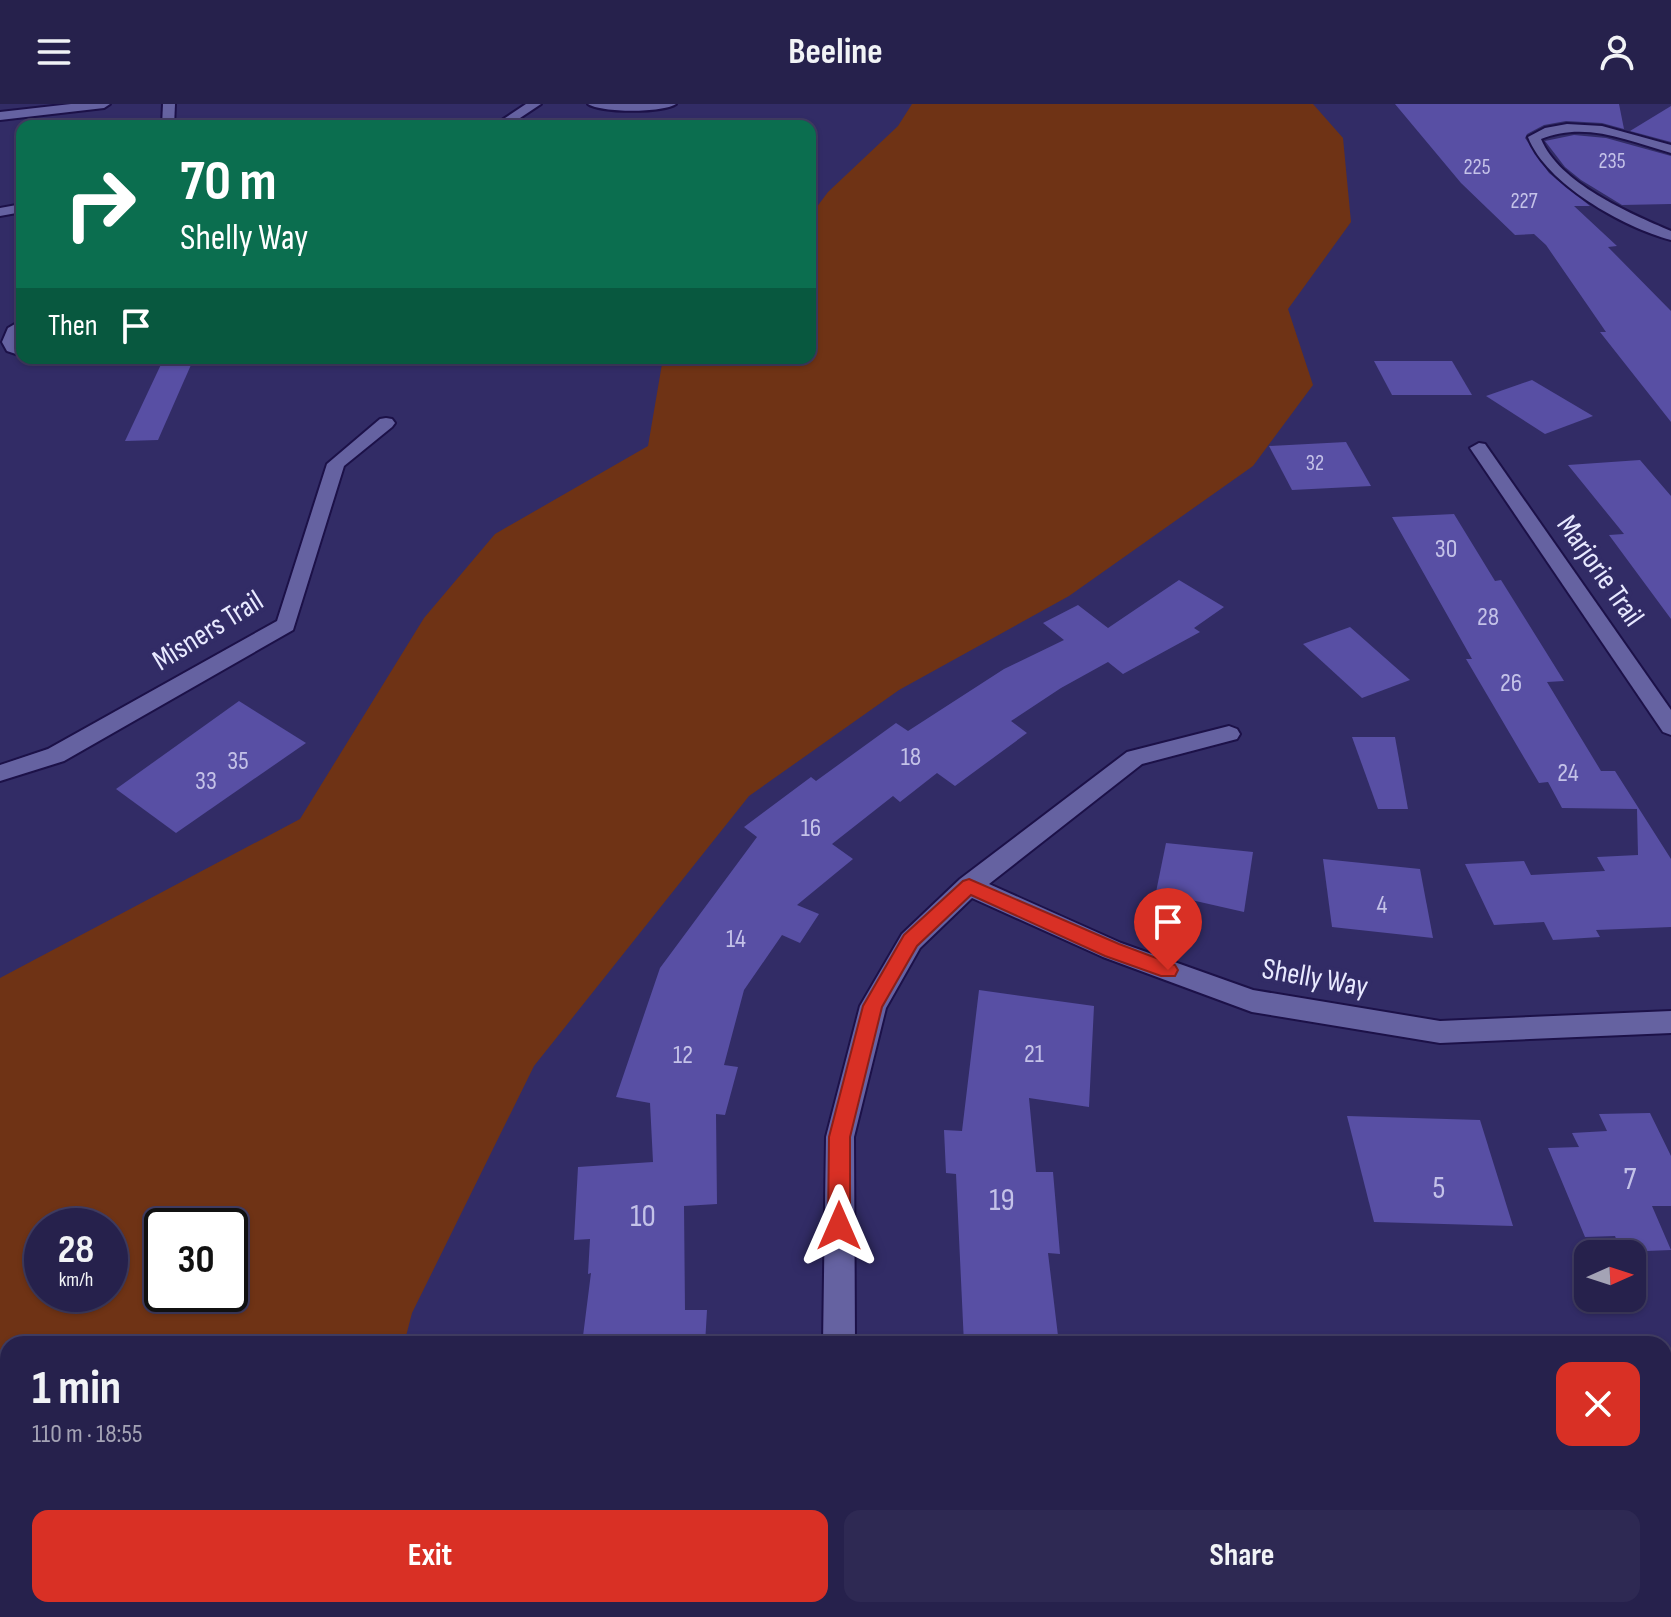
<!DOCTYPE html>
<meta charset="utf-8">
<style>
:root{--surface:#26214c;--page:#2e2953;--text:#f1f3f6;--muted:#a4a3b5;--line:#423e64;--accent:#d93025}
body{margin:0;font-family:"Sofia Sans Condensed",sans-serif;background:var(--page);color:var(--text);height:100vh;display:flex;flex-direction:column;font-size:30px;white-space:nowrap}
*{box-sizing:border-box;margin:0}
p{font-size:26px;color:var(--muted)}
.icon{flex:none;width:44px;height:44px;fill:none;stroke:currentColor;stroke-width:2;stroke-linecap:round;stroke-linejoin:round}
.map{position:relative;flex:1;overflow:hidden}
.panel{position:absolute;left:0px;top:1232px;width:1672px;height:282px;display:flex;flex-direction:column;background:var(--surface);border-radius:24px 24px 0 0;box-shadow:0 2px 6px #0004,0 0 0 2px var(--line)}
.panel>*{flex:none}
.guide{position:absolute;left:16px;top:16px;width:800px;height:244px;border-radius:16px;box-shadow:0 2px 6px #0004,0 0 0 2px var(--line);background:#0b6e4f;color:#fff;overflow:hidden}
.needle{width:52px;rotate:87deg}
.tools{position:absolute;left:1574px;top:1136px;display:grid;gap:16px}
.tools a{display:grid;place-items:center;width:72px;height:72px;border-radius:16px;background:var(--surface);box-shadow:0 2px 6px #0004,0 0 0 2px var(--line);font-size:40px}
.speed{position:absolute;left:24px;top:1104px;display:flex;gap:16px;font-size:40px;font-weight:700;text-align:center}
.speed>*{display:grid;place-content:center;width:104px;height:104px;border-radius:50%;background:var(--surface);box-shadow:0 2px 6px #0004,0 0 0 2px var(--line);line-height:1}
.speed small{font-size:20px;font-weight:400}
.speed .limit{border:4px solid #111;border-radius:12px;background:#fff;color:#111}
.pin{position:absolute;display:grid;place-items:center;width:68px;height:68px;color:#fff;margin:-82px -34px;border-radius:50% 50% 50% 0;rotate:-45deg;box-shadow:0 0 8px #0007}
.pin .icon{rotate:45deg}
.me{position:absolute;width:88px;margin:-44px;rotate:0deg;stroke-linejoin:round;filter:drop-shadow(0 0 6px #0008)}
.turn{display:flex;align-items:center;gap:28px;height:168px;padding:0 32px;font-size:36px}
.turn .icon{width:104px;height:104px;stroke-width:2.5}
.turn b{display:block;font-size:56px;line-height:68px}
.then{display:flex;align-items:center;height:76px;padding:0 32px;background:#0003;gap:16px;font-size:30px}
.round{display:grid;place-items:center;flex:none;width:84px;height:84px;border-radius:16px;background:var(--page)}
.overview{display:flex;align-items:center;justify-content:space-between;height:136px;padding:0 32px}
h1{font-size:48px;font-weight:700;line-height:60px}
.primary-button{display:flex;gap:16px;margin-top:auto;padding:16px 32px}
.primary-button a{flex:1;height:92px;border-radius:16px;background:var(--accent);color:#fff;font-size:32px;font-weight:700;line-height:92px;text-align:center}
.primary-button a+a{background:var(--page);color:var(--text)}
header{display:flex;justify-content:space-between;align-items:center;height:104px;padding:0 32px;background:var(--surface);font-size:36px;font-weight:700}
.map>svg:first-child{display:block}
.green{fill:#6f3315;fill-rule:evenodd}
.building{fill:#584fa4}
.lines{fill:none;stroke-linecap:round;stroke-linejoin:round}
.street-casing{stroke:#1c1148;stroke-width:4}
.street{fill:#6562a1;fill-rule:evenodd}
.route{fill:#d93025;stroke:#8d1f18;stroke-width:2}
.labels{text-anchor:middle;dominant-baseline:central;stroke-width:8;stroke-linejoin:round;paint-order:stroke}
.far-number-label{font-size:22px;fill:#c4c2e8}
.number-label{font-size:26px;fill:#c4c2e8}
.street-label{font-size:30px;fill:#e8e9ff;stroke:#322c66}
.near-number-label{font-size:32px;fill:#c4c2e8}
</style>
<header><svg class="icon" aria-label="menu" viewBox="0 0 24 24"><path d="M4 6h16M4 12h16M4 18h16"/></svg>Beeline<svg class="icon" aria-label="person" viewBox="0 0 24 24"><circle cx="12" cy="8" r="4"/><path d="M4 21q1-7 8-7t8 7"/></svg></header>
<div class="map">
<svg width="1671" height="1513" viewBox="0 0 1671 1513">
<rect width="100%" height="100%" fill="#322c66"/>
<path class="green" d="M 912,0 L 1313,0 L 1343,34 L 1351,118 L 1288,205 L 1313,281 L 1253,362 L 1069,492 L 899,586 L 749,692 L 534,962 L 412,1209 L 404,1240 L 8,1240 L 8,1506 L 165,1506 L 153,1513 L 0,1513 L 0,874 L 300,715 L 424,514 L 495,430 L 648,342 L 663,254 L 810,254 L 810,112 L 828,88 L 898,22 ZM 42,1122 L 110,1122 L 110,1190 L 42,1190 ZM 162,1122 L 230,1122 L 230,1190 L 162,1190 Z"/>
<g class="building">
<polygon points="1395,0 1619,0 1624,25 1602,19 1566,17 1544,21 1527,30 1525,34 1549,69 1590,102 1574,102 1617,142 1608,143 1671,207 1671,318 1600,228 1606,228 1546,141 1534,130 1515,131 1461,79"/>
<polygon points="1671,2 1671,38 1630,27"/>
<polygon points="1574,31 1606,34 1671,52 1671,100 1622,101 1581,76 1565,63 1545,37"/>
<polygon points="164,254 194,254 158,336 125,337"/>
<polygon points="1374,257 1452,257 1472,291 1392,291"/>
<polygon points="1532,276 1593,312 1545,330 1486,292"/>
<polygon points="1346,338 1371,382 1292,386 1269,342"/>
<polygon points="1640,356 1671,392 1671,515 1609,431 1624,430 1568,361"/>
<polygon points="1454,410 1495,477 1501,476 1564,577 1547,578 1601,667 1615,667 1671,755 1671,823 1596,826 1600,833 1553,836 1544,818 1494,821 1465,760 1524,757 1531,771 1605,767 1597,753 1638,751 1637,705 1562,704 1548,678 1539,679 1466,555 1472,555 1392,413"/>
<polygon points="1179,476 1224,503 1194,524 1200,528 1123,570 1108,558 1061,584 1011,617 1027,629 955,682 937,669 900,698 893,692 832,740 853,755 797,801 819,810 800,839 782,831 744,886 724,961 738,963 725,1011 716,1010 717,1100 684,1102 685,1206 707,1206 705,1240 582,1240 591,1169 588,1170 590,1135 574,1136 578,1063 653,1058 650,999 616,993 660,864 757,733 744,723 811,673 816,677 896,619 908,627 1004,565 1064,536 1043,519 1078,501 1108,524"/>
<polygon points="1350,523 1410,576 1362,594 1303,540"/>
<polygon points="239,597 306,639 176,729 116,685"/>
<polygon points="1352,633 1395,633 1408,705 1378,705"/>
<polygon points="1166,739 1253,748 1244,808 1156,788"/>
<polygon points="1323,755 1420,765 1433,834 1332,823"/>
<polygon points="979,886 1094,902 1089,1003 1029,994 1036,1068 1053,1068 1060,1150 1048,1149 1059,1240 964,1240 956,1070 946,1069 944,1026 962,1027"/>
<polygon points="1650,1009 1671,1052 1671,1102 1652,1102 1671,1146 1621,1148 1615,1132 1585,1133 1548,1044 1579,1043 1572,1029 1607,1027 1599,1010"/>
<polygon points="1347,1012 1480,1016 1513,1122 1374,1118"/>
</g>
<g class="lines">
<g class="street-casing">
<g id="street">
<polygon points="71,0 110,0 104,4 0,16 0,8"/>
<polygon points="163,0 175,0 174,22 162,22"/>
<polygon points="526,0 541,0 508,22 493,22"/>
<path d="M 588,0 L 676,0 C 663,9 601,9 588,0 Z"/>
<path d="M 1567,20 L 1602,22 L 1671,41 L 1671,49 C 1628,37 1586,17 1541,35 C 1559,79 1629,109 1671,127 L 1671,136 C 1623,123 1546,80 1528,33 L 1545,24 Z"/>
<polygon points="22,100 22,108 0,112 0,104"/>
<polygon points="22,216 18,238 22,242 22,252 7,247 2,238 8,224"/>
<polygon points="386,314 392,315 395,319 392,323 344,362 293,526 64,657 0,677 0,661 48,645 277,517 327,360 380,315"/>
<polygon points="1479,339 1485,340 1671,606 1671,631 1663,628 1470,344"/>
<polygon points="1229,622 1237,625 1240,630 1237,635 1142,660 989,780 1121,839 1253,886 1440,917 1671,907 1671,929 1440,939 1252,908 1103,853 972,794 920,844 886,904 854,1033 855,1240 823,1240 826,1033 860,902 902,830 960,775 1127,648"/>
<rect x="819" y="1506" width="36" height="7"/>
</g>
</g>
<use href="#street" class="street"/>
</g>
<polygon class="route" points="969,775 1119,840 1175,861 1178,866 1175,872 1161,872 1105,852 971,791 917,842 882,903 850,1033 850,1122 847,1129 839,1133 831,1129 828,1122 829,1033 863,902 904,831 963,777"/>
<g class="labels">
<g class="far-number-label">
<text x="1612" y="57">235</text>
<text x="1477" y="63">225</text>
<text x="1524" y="97">227</text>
<text x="1315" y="359">32</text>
</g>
<g class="number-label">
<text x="1446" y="445">30</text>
<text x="1488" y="513">28</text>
<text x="1511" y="579">26</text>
<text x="911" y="653">18</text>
<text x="238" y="657">35</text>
<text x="1568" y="669">24</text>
<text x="206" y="677">33</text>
<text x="811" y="724">16</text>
<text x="1382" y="801">4</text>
<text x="736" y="835">14</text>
<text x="1034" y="950">21</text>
<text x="683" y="951">12</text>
</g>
<g class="street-label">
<text transform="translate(1600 467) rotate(55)">Marjorie Trail</text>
<text transform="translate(208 527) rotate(-32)">Misners Trail</text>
<text transform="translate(1315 874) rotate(10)">Shelly Way</text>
</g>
<g class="near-number-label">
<text x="1630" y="1075">7</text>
<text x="1439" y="1084">5</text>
<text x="1002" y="1096">19</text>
<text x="643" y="1112">10</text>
</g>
</g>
</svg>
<div class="tools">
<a><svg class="needle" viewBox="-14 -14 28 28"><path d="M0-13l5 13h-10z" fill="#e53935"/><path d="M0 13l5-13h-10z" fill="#a4a3b5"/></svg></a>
</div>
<div class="speed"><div>28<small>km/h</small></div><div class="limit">30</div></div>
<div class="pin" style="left:1168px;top:866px;background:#d93025"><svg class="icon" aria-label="arrive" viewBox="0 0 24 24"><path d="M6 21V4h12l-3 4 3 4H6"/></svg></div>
<svg class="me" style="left:839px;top:1122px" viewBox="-20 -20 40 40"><path d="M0-17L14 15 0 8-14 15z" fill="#d93025" stroke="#fff" stroke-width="4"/></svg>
<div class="guide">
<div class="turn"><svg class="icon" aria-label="right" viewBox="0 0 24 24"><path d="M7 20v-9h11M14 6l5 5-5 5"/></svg><div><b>70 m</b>Shelly Way</div></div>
<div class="then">Then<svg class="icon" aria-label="arrive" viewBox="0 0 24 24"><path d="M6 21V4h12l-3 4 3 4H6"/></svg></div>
</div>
<section class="panel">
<div class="overview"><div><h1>1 min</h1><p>110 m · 18:55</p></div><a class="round" style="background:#d93025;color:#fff"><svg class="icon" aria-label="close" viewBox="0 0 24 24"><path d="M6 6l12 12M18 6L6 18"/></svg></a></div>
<div class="primary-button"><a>Exit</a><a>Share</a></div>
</section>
</div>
